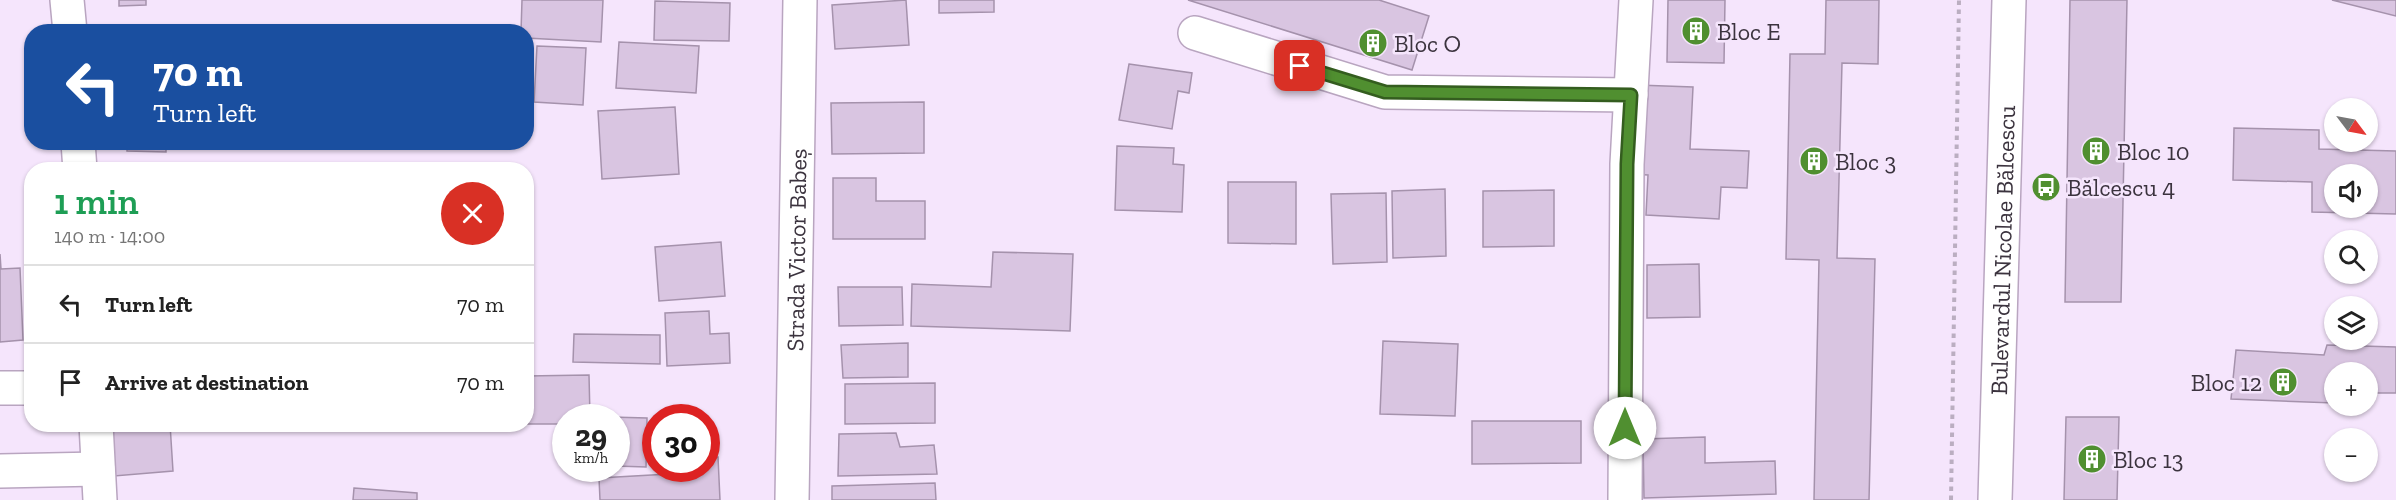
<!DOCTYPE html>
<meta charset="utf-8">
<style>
:root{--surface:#fff;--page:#f6f6f6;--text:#222;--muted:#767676;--line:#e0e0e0}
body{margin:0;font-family:"Zilla Slab",serif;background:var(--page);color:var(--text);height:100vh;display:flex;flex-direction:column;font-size:22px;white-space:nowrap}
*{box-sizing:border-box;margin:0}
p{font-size:20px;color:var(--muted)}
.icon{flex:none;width:33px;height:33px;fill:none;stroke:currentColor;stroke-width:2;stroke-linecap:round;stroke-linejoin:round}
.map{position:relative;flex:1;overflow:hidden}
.panel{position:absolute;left:24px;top:162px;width:510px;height:270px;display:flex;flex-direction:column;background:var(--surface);border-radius:24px;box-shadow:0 2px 4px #0004}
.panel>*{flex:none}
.top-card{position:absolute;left:24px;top:24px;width:510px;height:126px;border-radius:24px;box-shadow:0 2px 4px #0004;background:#1a4fa0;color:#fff;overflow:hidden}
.needle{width:39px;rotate:122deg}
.tools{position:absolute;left:2324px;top:98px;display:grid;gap:12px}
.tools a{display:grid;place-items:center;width:54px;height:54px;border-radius:50%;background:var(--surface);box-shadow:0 2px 4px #0004;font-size:30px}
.speed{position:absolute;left:552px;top:404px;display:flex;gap:12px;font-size:30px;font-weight:700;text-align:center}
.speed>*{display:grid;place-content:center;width:78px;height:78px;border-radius:50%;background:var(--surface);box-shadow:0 2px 4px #0004;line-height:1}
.speed small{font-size:15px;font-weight:400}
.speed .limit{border:9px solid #d22;background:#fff;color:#111}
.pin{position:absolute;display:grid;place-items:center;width:51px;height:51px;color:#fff;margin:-26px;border-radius:12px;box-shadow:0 3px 9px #0006}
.me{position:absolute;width:66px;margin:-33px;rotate:0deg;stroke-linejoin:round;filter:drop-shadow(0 0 4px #0008)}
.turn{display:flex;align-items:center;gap:21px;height:126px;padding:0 30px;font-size:27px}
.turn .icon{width:78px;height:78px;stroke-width:2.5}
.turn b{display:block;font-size:42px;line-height:51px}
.round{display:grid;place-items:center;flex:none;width:63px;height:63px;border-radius:32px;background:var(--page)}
.headline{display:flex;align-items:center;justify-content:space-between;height:102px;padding:0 30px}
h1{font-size:36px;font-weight:600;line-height:45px;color:#1e9e55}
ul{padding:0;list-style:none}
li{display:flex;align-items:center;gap:18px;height:78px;padding:0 30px;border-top:2px solid var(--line)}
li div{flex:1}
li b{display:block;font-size:22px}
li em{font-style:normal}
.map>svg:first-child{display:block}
.building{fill:#d9c5e1;stroke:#a592ac;stroke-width:1.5;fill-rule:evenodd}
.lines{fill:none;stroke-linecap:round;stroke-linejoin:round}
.minor-casing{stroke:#b9a5c0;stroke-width:36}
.major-casing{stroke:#b9a5c0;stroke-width:36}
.path{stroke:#bbaec1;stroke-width:4;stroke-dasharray:4.5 4.5;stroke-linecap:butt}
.minor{stroke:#fff;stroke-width:33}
.major{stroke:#fff;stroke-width:33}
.route-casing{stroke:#345d1f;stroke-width:15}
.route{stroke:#508f30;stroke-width:10}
.labels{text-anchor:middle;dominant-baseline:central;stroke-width:5;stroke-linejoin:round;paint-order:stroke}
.poi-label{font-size:24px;fill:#3b333e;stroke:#f5e5fc;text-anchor:start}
.street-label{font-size:24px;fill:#3b333e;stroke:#f5e5fc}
</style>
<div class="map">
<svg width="2396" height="500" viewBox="0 0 2396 500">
<rect width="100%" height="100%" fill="#f5e5fc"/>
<g class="building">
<polygon points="119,0 146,0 146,5 119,6"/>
<polygon points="522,0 603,0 601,42 526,38 526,32 521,32"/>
<polygon points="906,0 909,45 835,49 832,5"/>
<polygon points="939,0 994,0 994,12 939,13"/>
<polygon points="1188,0 1379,0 1429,16 1412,70"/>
<polygon points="1668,0 1725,0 1724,63 1667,62"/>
<polygon points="1826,0 1879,0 1878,64 1842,63 1837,258 1875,259 1869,500 1814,500 1819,260 1786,259 1790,54 1825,54"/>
<polygon points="2070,0 2127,0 2121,302 2065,302"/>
<polygon points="2332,0 2396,0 2396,16"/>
<polygon points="655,1 730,3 729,41 654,40"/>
<polygon points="619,42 699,46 696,93 616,88"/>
<polygon points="537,46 586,48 583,105 534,102"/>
<polygon points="1129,64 1192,73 1189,93 1178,91 1172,129 1119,120"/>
<polygon points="1637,85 1693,87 1690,149 1749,151 1747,188 1721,187 1719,219 1646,215 1648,175 1632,174"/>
<polygon points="924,102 924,153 832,154 831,103"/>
<polygon points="675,107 679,174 602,179 598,111"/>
<path d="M 2234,128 L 2319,130 L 2319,149 L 2396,151 L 2396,214 L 2312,212 L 2312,182 L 2233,180 ZM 2334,174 L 2367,174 L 2367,207 L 2334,207 Z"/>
<polygon points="127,142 166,142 166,152 127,151"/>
<polygon points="1117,146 1174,148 1173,164 1184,165 1182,212 1115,210"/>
<rect x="91" y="165" width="40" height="5"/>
<polygon points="833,178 876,178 876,201 925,201 925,239 833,239"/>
<polygon points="1228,182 1296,182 1296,244 1228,243"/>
<polygon points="1445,189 1446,256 1393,258 1392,191"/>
<polygon points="1554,190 1554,246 1483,247 1483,191"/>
<polygon points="1386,193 1387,262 1333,264 1331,194"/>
<polygon points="721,242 725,296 659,301 655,247"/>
<polygon points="993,252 1073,254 1070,331 911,326 912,284 991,287"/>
<polygon points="0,254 1,269 20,268 23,340 0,342"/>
<polygon points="1699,264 1700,317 1647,318 1647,265"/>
<polygon points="838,287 902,287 903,325 839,326"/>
<polygon points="709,311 710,334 729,333 730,363 667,366 665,313"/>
<polygon points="574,334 660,335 660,364 573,362"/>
<polygon points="1383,341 1458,344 1455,416 1380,414"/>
<polygon points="908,343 908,377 843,378 841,345"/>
<polygon points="2327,345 2396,347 2396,393 2367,393 2367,372 2334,372 2334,403 2231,399 2236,350 2324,355"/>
<polygon points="589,375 590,417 566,417 566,424 526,424 526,376"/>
<polygon points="935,383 935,423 845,424 845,384"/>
<polygon points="610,417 647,418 646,467 616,466 616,417"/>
<polygon points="2066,417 2119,417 2117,500 2064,500"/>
<polygon points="1472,421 1581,421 1581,463 1472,464"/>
<polygon points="111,424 170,424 173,471 114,476"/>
<polygon points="896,433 900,447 934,445 937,474 838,476 839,434"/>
<polygon points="1705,437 1705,463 1775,461 1776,494 1644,498 1643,439"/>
<polygon points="718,457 720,500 600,500 599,478 669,474 669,468 706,468 706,458"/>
<polygon points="935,483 936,500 832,500 832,486"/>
<polygon points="354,488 417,493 417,500 353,500"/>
</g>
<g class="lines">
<g class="minor-casing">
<g id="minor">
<polyline points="67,0 70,32"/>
<polyline points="1195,33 1385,92 1631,95"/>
<polyline points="78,142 80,170"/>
<polyline points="0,388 32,388"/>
<polyline points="96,424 100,500"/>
<polyline points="0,471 98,469"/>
<path id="s1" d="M 792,500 L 800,0"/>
<polyline points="1625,500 1627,164 1636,0"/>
</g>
</g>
<g class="major-casing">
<g id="major">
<path id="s2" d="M 1995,500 L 2009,0"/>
</g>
</g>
<polyline class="path" points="1951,500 1959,0"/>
<use href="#minor" class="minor"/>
<use href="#major" class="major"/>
</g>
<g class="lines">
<g class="route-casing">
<polyline id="route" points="1300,66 1385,92 1631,95 1627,164 1625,428"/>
</g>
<use href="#route" class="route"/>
</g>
<defs>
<g id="building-disc" transform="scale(1.5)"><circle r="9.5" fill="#508f30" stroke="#f5e5fc"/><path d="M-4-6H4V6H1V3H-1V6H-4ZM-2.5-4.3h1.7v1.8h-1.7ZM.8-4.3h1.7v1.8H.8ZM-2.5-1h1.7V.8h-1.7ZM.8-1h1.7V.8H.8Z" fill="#fff"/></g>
<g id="bus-disc" transform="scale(1.5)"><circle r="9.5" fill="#508f30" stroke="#f5e5fc"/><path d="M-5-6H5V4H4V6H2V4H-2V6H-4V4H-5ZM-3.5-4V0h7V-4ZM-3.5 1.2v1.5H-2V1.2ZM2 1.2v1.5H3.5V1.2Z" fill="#fff"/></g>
</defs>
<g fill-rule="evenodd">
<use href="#building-disc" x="1696" y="31"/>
<use href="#building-disc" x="1373" y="43"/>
<use href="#building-disc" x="2096" y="151"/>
<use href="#building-disc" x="1814" y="161"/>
<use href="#bus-disc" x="2046" y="187"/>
<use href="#building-disc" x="2283" y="382"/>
<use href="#building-disc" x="2092" y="459"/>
</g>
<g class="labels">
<g class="poi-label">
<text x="1717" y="31">Bloc E</text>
<text x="1394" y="43">Bloc O</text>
<text x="2117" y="151">Bloc 10</text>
<text x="1835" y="161">Bloc 3</text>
<text x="2067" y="187">Bălcescu 4</text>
<text x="2262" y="382" text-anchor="end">Bloc 12</text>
<text x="2113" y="459">Bloc 13</text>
</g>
<g class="street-label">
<text stroke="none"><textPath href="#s1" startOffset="250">Strada Victor Babeș</textPath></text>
<text stroke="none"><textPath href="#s2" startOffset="250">Bulevardul Nicolae Bălcescu</textPath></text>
</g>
</g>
</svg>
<div class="tools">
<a><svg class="needle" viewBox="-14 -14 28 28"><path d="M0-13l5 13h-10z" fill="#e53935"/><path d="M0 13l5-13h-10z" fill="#767676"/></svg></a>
<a><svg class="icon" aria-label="sound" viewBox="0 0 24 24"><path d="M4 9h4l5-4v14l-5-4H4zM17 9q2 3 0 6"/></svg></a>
<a><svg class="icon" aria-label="search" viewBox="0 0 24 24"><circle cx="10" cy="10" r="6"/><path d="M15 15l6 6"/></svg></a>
<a><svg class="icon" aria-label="layers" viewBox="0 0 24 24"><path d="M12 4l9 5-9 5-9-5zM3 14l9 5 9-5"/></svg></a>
<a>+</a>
<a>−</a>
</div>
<div class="speed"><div>29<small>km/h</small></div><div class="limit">30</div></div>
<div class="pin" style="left:1300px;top:66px;background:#d93025"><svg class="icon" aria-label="arrive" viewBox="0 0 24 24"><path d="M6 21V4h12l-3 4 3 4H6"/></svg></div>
<svg class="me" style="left:1625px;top:428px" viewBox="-20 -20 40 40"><circle r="19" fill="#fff"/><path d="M0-13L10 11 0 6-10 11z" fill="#508f30"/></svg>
<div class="top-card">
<div class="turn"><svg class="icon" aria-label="left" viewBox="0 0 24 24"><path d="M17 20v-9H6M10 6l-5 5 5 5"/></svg><div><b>70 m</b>Turn left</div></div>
</div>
<section class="panel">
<div class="headline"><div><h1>1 min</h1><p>140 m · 14:00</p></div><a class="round" style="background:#d93025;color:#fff"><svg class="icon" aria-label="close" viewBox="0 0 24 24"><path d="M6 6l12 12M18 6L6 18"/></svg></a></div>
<ul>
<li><svg class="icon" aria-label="left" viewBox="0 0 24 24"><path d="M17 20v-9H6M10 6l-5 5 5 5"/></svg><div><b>Turn left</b></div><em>70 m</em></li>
<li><svg class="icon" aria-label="arrive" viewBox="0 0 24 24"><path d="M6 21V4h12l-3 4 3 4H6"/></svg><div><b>Arrive at destination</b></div><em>70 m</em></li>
</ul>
</section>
</div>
